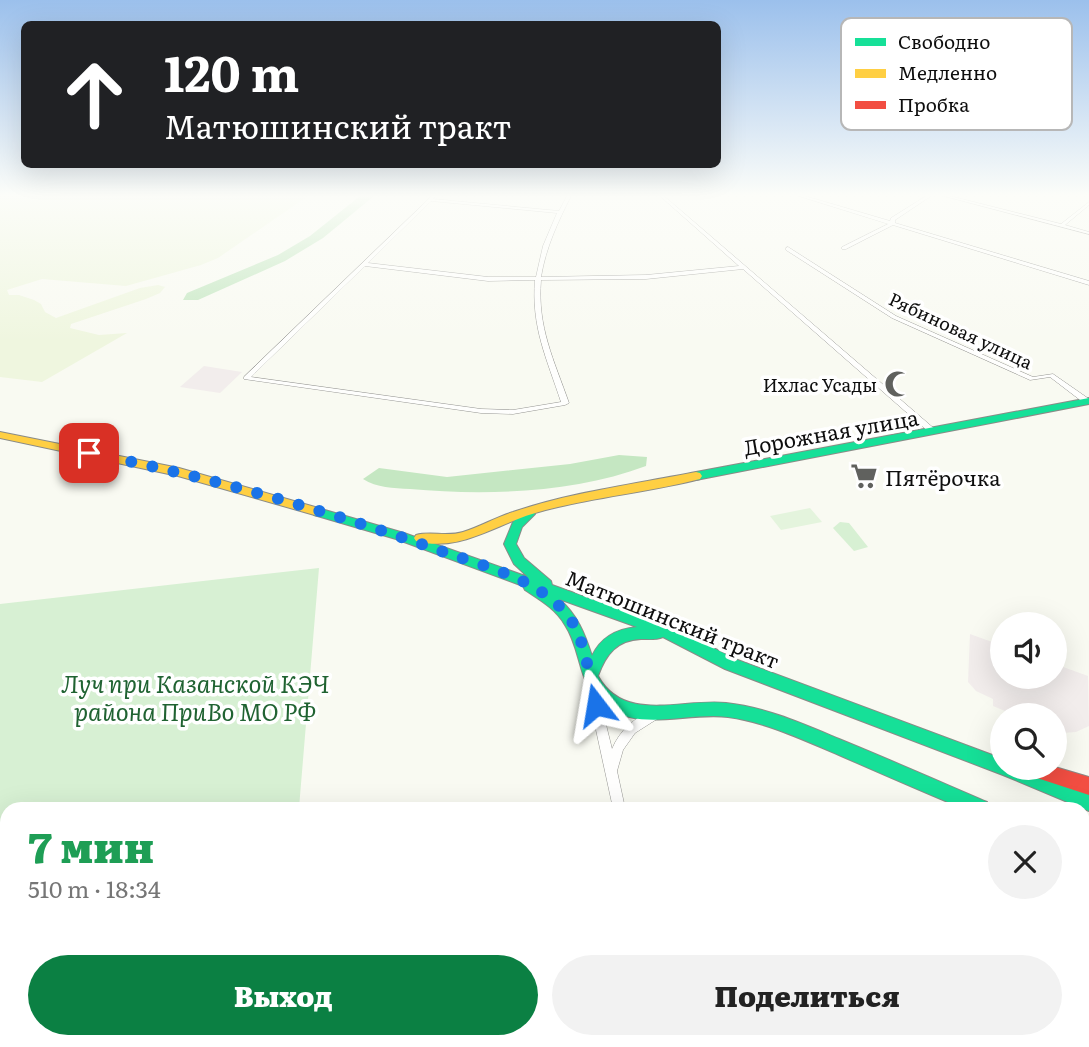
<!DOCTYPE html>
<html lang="ru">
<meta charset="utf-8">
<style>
:root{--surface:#fff;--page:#f2f2f2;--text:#222;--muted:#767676;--accent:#0b8043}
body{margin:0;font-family:Literata,serif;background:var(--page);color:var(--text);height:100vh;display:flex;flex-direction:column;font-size:26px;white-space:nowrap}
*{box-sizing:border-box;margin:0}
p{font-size:23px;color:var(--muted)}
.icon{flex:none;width:38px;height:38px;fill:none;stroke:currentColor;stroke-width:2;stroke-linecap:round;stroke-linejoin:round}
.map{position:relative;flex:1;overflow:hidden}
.sheet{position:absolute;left:0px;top:802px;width:1090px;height:247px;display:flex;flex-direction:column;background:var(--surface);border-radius:21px 21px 0 0;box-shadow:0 7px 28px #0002}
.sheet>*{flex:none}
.banner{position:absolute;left:21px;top:21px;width:700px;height:147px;border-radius:10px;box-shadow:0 7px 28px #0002;background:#202124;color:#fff;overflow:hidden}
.fabs{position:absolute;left:990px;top:612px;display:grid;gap:14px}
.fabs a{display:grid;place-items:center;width:77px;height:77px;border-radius:50%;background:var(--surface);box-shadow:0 7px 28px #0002;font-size:35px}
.pin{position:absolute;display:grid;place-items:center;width:60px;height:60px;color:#fff;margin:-30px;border-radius:14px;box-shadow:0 4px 10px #0006}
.me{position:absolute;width:77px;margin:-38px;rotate:346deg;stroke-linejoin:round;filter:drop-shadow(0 0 5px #0008)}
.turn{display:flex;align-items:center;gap:24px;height:147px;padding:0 28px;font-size:32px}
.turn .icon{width:91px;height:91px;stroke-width:2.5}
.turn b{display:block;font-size:49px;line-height:60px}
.round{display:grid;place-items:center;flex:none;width:74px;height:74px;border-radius:37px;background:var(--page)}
.summary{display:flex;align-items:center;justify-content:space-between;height:119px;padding:0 28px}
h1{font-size:42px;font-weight:800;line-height:52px;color:#1e9e55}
.action{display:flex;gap:14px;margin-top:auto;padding:14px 28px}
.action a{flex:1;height:80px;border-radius:42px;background:var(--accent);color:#fff;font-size:28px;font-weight:800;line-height:80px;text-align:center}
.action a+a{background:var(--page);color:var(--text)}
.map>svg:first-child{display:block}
.industrial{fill:#f2edec}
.farmland{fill:#eff6df}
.green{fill:#d7f0d3}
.forest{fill:#c5e7c2}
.pitch{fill:#e4f4dd}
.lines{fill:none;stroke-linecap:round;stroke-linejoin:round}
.street-casing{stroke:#949491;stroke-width:1}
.fast-casing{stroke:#8a8b87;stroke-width:2}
.slow-casing{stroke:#8a8b87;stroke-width:2}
.jam-casing{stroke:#8a8b87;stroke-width:2}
.street{fill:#fefefd;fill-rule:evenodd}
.fast{fill:#16e098;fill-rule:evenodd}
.slow{fill:#ffcf43;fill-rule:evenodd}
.jam{fill:#f24e42;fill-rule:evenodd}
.route{stroke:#1a73e8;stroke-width:12;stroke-dasharray:0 21.6}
.labels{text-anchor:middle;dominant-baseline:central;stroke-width:7;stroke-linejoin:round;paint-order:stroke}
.far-street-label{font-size:18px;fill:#0e0e0e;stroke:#fff}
.far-poi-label{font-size:18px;fill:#0e0e0e;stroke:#fff;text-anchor:end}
.street-label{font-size:21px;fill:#0e0e0e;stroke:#fff}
.poi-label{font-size:21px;fill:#0e0e0e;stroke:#fff;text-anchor:start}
.near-park-label{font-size:24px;font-style:italic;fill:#206332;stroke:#fff}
.key{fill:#fff;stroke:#b7b7b7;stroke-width:2}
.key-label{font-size:19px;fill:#0e0e0e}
</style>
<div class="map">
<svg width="1089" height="1047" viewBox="0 0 1089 1047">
<rect width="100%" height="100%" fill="#f9faf2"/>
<g class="industrial">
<polygon points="204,366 242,372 220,393 180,387"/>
<polygon points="970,634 1003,646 1003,677 1055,677 1055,664 1088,676 1089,726 1076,732 1062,733 1055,730 1055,716 1017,716 993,706 993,699 976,691 968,682"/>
</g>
<polygon class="farmland" points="0,196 308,196 218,258 201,265 126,286 42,279 7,290 9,295 19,295 34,300 41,304 45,312 56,318 140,288 158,285 165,287 160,293 146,299 71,324 70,328 99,335 127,333 42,382 0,377"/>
<g class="green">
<polygon points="840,522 849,523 868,547 854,551 833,528"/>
<polygon points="319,568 299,808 7,808 7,1041 281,1041 281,1047 0,1047 0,604"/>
</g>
<g class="forest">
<polygon points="360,196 374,196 323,238 285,261 198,300 183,300 187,293 278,255 310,236"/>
<path d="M 619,455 L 647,457 L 646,466 C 574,493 486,496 410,489 C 393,488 377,488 363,479 L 379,468 L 447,477 L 570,464 Z"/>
</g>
<polygon class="pitch" points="810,508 822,522 781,530 770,516"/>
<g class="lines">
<g class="street-casing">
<g id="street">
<path d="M 432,196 L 436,196 L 433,199 L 559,211 L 567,196 L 571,196 C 558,222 546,247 541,277 L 646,275 L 739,266 L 660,196 L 664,196 L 937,431 L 933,433 L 930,433 L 743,269 L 646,279 L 541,280 C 537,327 554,360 569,403 L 565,405 L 513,414 L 481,413 L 244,379 L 244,377 ZM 431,201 L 557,213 L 543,246 L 536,277 L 488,277 L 368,263 ZM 365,266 L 488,281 L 535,280 C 531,327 547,359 561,402 L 513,410 L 481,409 L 251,377 Z"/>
<polygon points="799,196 805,196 890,221 891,218 926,196 931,196 895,220 895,223 1089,281 1089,285 893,225 846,249 842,249 842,247 888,224"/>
<polygon points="944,196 950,196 1061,224 1089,202 1089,205 1065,225 1089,232 1089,234"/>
<polygon points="788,247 896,316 1033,377 1053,374 1089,399 1089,403 1084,403 1050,377 1030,380 892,318 786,250 786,248"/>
<path d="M 591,679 L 595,681 L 596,684 L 612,749 C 620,730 634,718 653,710 L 657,711 L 659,715 L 657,719 L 635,733 L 623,750 L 617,771 L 625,808 L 613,808 L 586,684 L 587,681 Z"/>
<polygon points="660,1041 676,1041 677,1047 661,1047"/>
</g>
</g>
<g class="fast-casing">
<g id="fast">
<polygon points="1089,398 1089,404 696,480 690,476 696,472"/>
<path d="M 318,508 L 404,533 L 528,577 L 514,564 L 504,544 L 513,522 L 525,511 L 533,511 L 535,514 L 522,527 L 516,544 L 524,558 L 551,581 L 552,585 L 680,631 L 735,659 L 1003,759 L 1003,768 L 1027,768 L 1089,793 L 1089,811 L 1003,775 L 725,669 L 663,637 C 656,640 649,639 641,639 C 617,640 606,654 598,676 C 624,724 683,698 726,703 C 765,707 803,724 839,739 C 888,759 938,781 987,802 L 990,808 L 962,808 C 921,791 880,773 839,755 C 803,740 766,722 728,717 C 687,712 644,731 607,708 C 577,689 583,652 565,625 C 556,609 540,600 525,590 L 523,586 L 396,539 L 314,515 L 312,512 L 314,509 ZM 559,599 L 637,627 C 616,629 601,637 592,656 C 585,634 577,614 559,599 Z"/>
<polygon points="1083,844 1089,846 1089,864 1083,862"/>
</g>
</g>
<g class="slow-casing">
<g id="slow">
<polygon points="0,432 179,468 322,509 324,512 318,516 178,476 0,438"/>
<path d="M 696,472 L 700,473 L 702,476 L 700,479 C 653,491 605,496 558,507 C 545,510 530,514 518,519 C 484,532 453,551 416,541 L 414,538 L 416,535 C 431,531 447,537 463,532 C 480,527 496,517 513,512 C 572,492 635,484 696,472 Z"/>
</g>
</g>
<g class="jam-casing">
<polygon id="jam" points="1055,767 1089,777 1089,795 1031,776 1025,774 1023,768"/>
</g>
<use href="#street" class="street"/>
<use href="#fast" class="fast"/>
<use href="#slow" class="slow"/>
<use href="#jam" class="jam"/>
</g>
<linearGradient id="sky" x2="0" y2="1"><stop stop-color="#9bc0ec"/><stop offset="0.57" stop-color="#fcfdf9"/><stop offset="1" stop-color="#fcfdf9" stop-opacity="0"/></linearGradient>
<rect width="1089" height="342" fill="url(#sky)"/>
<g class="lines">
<path class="route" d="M 89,453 C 209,477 326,510 441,551 C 483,566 533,577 564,611 C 586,635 588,675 596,705"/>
</g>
<defs>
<g id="mosque-bare" transform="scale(2.1)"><path d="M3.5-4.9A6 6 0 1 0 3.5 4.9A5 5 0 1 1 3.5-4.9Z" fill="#60615e" stroke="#fff" stroke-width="2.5" paint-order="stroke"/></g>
<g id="supermarket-bare" transform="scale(2.1)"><path d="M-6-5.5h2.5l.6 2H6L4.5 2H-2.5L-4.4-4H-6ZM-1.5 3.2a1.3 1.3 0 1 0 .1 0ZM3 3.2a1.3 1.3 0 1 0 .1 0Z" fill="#60615e" stroke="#fff" stroke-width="2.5" paint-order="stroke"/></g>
</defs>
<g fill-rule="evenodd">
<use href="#mosque-bare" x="898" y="384"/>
<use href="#supermarket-bare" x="864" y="476"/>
</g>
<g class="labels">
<g class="far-street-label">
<text transform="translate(961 330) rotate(25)">Рябиновая улица</text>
</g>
<g class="far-poi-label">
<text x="877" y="384">Ихлас Усады</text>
</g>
<g class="street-label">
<text transform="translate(831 431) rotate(-10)">Дорожная улица</text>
<text transform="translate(673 618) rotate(22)">Матюшинский тракт</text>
</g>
<g class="poi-label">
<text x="885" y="476">Пятёрочка</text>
</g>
<g class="near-park-label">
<text x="195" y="682">Луч при Казанской КЭЧ<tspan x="195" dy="28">района ПриВо МО РФ</tspan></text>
</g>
</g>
<rect x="841" y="18" width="231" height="112" rx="10" class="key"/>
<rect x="855" y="38" width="31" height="8" fill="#16e098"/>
<rect x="855" y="69" width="31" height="9" fill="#ffcf43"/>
<rect x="855" y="101" width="31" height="8" fill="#f24e42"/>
<g class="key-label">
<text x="898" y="49">Свободно</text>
<text x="898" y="80">Медленно</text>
<text x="898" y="112">Пробка</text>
</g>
</svg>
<div class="fabs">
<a><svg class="icon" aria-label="sound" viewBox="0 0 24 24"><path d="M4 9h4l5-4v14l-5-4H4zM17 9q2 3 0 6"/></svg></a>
<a><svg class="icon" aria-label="search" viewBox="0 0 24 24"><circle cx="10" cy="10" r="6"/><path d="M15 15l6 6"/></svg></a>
</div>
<div class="pin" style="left:89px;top:453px;background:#d93025"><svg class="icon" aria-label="arrive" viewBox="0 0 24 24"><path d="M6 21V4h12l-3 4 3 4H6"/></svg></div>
<svg class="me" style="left:596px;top:705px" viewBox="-20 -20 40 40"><path d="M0-17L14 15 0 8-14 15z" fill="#1a73e8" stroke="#fff" stroke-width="4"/></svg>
<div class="banner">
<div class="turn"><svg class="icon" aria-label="ahead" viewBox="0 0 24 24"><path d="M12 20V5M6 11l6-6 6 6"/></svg><div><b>120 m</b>Матюшинский тракт</div></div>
</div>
<section class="sheet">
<div class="summary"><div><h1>7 мин</h1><p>510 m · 18:34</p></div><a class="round"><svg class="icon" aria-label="close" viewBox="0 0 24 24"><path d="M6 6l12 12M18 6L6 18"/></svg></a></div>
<div class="action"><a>Выход</a><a>Поделиться</a></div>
</section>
</div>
